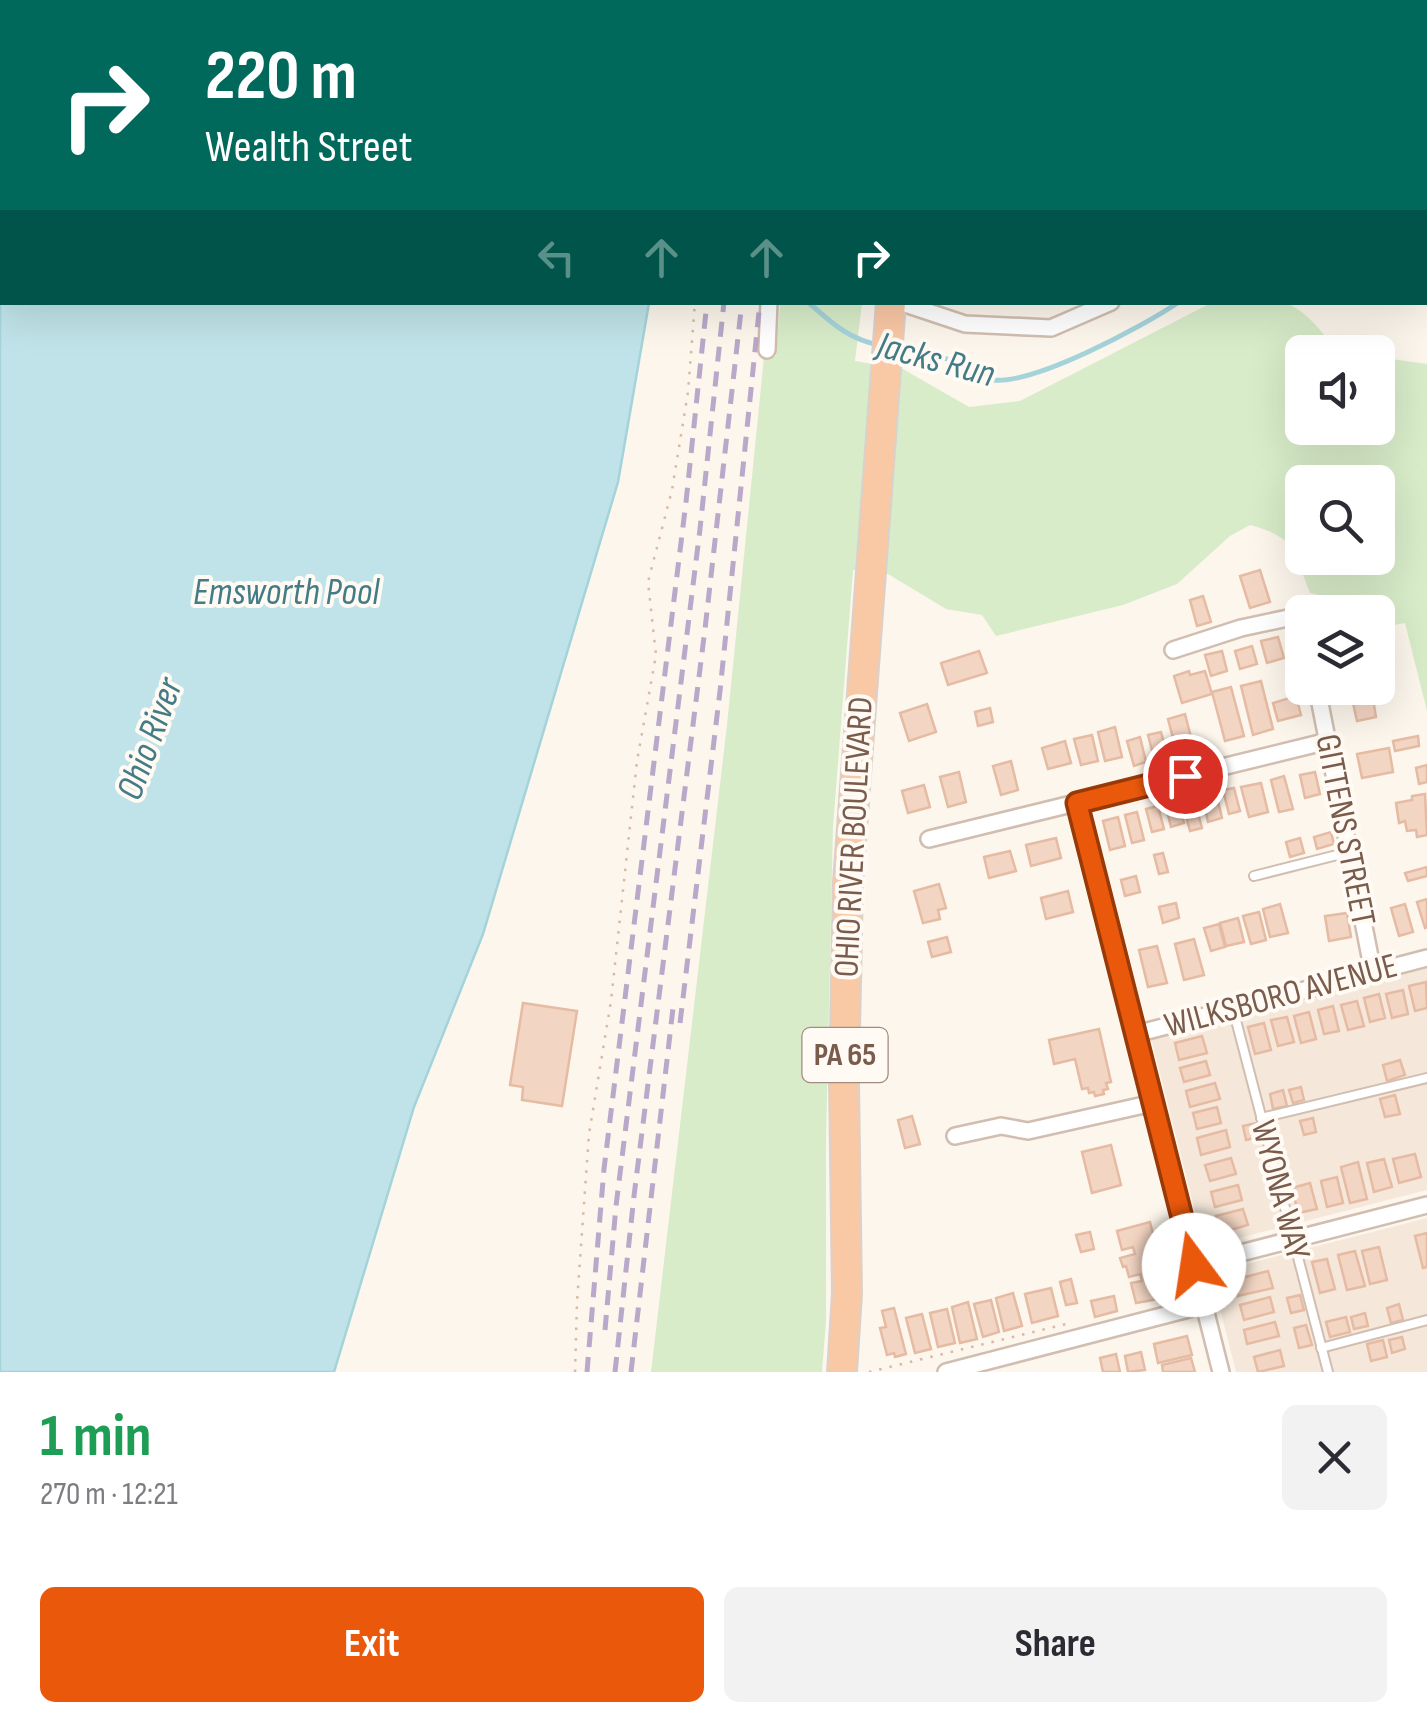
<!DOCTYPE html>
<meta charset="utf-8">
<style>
:root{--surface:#fff;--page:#f2f2f3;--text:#2b2b33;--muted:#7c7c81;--accent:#ea580c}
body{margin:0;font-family:"Sofia Sans Condensed",sans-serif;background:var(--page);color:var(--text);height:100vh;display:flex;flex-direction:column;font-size:38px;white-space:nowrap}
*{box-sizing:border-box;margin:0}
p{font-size:32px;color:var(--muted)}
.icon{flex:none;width:55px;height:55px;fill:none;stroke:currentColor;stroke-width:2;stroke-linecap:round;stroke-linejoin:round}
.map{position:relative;height:1372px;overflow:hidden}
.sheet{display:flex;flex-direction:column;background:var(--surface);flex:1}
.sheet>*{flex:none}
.top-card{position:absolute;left:0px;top:0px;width:1428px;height:305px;box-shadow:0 10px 40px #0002;background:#00695c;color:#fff;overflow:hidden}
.controls{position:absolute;left:1285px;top:335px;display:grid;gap:20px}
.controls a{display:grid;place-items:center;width:110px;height:110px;border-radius:15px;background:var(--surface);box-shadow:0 10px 40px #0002;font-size:50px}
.pin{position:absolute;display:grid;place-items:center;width:85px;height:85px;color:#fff;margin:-42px;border:5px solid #fff;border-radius:50%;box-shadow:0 2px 10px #0007}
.me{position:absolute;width:110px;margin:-55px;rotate:346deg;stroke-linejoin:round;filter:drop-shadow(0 0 8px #0008)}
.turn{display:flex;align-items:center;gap:35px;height:210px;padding:0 40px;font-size:45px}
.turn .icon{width:130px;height:130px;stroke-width:2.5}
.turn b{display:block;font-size:70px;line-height:85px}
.lanes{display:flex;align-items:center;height:95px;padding:0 40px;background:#0003;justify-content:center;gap:50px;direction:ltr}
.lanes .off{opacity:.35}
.round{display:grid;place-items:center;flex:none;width:105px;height:105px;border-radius:15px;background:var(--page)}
.head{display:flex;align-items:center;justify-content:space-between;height:170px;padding:0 40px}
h1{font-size:60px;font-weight:700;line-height:75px;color:#1e9e55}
.cta{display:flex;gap:20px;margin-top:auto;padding:20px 40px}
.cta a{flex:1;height:115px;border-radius:15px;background:var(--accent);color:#fff;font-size:40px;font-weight:700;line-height:115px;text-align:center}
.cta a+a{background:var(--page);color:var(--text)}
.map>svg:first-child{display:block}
.residential{fill:#f5e8da}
.green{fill:#d8ecc9;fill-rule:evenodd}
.water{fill:#bfe3e8;stroke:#a5d3da;stroke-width:2.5}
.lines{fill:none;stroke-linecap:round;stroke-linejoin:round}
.stream{stroke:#a5d3da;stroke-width:5}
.building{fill:#f3d5c3;stroke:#e6bba3;stroke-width:2.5}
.service-casing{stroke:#d1beb0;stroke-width:12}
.minor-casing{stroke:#d1beb0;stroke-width:20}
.trunk-casing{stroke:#dad1cd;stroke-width:32}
.path{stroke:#d9b8a5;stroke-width:2.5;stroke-dasharray:2.5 8;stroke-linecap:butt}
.service{stroke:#fff;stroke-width:8}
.minor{stroke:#fff;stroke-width:15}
.trunk{stroke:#f9c8a4;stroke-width:28}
.rail{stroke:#b9a8c9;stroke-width:5;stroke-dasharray:15 10;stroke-linecap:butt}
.route-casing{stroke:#983908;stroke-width:25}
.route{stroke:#ea580c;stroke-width:18}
.labels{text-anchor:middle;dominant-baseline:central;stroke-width:8;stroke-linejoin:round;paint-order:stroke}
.shield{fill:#fffaf3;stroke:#a28b7f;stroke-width:2.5}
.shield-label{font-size:32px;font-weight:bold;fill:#7a5c4d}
.street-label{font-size:35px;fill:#7a5c4d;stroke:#fffaf3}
.water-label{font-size:38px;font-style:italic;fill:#437c86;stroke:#fffaf3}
</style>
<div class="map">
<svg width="1427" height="1372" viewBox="0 0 1427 1372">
<rect width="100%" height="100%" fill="#fdf6ec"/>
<g class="residential">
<polygon points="1427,967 1427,1190 1204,1247 1151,1038"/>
<polygon points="1427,1218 1427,1372 1236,1372 1211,1273"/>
</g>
<g class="green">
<polygon points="934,0 1427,0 1427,206 1425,201 1425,2 934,2"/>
<path d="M 780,303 L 862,303 L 855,361 L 903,369 L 969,407 L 1020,401 L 1211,303 L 1286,303 C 1308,312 1323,333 1337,352 L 1302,352 L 1302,428 L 1378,428 L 1378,357 L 1427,364 L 1427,711 L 1405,623 L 1378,628 L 1378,612 L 1368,612 L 1366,605 L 1310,593 C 1294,552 1296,537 1250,525 L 1230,536 L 1177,584 L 1123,605 L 996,636 L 982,615 L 946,609 L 888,574 L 853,570 L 833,827 L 826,1141 L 826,1321 L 822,1372 L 651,1372 L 727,725 L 764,357 L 776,356 ZM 1302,482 L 1378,482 L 1378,558 L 1302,558 Z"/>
</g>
<polygon class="water" points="0,0 664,0 664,2 2,2 2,302 649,303 618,482 483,934 414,1107 334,1372 0,1372"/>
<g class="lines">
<g class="stream">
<path d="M 808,302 C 831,322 849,340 880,345"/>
<path d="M 896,348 C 919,352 944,356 965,366 C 975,370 981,378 992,380 C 1034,385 1142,327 1179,302"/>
</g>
</g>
<g class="building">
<polygon points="1260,570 1270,602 1250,608 1240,576"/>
<polygon points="1203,596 1211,622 1197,626 1190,600"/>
<polygon points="1278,637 1284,658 1267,663 1261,641"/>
<polygon points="1252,646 1257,664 1240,669 1235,651"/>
<polygon points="979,651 987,673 948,685 941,663"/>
<polygon points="1222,651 1227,671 1211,676 1205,655"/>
<polygon points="1189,671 1190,675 1205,671 1212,694 1182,703 1174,676"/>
<polygon points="1378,675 1382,691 1350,697 1348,688 1378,688"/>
<polygon points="1261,681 1273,729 1253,735 1241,686"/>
<polygon points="1231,687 1244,736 1225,741 1212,692"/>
<polygon points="1296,696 1301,715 1278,721 1273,703"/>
<polygon points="1373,699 1376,717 1357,721 1353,703"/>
<polygon points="927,704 936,732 909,741 900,713"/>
<polygon points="990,708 993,722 978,726 975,712"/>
<polygon points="1185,714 1194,749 1177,753 1168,719"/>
<polygon points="1115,727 1122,757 1105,761 1098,732"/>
<polygon points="1161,732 1168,758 1155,762 1148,735"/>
<polygon points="1092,735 1098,761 1081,765 1074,739"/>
<polygon points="1418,736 1419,746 1395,751 1393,741"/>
<polygon points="1140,737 1146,762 1134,766 1127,741"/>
<polygon points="1065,741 1071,763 1048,769 1042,748"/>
<polygon points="1389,748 1393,772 1362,778 1357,754"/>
<polygon points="1011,761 1018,790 1001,795 993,766"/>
<polygon points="1427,765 1427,782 1419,784 1416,768"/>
<polygon points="959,772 966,802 948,807 940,777"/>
<polygon points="1315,772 1320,794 1305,798 1300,775"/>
<polygon points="1284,776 1293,809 1279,812 1271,780"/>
<polygon points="1261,783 1268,812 1249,817 1241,787"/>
<polygon points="924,785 930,807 908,813 902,791"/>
<polygon points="1234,788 1240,811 1229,814 1223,790"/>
<polygon points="1216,793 1222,818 1208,822 1202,796"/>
<polygon points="1425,794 1427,835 1417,837 1416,830 1407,831 1405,821 1399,823 1396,803 1412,800 1412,796"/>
<polygon points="1178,799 1184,823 1171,827 1165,803"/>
<polygon points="1194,799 1202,828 1190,831 1182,802"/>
<polygon points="1158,806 1164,829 1152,832 1146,809"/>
<polygon points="1137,812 1144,840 1132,843 1125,815"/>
<polygon points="1118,817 1125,846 1110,850 1103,821"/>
<polygon points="1331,832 1334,844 1317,849 1314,837"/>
<polygon points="1056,838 1061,858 1031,866 1026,845"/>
<polygon points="1300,838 1304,853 1290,857 1286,842"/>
<polygon points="1010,851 1016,871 989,878 984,857"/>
<polygon points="1163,853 1168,872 1159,874 1154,855"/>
<polygon points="1427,867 1427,876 1408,881 1405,873"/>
<polygon points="1136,876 1140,892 1125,896 1121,880"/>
<polygon points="939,884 946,908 938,910 940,919 923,923 914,891"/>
<polygon points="1068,891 1073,912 1046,919 1041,898"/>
<polygon points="1427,899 1427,927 1425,928 1417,902"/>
<polygon points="1176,903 1179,918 1163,923 1159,907"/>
<polygon points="1280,904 1288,933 1270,937 1263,909"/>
<polygon points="1405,904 1413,932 1399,936 1391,908"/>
<polygon points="1259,912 1266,940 1251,944 1243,916"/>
<polygon points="1347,913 1351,937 1329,941 1325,916"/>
<polygon points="1238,918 1244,942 1226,946 1220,923"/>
<polygon points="1219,924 1225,947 1211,951 1204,928"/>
<polygon points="947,937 951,952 932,957 928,942"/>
<polygon points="1194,939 1204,975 1184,980 1175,944"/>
<polygon points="1157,946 1167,983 1148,987 1139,950"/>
<polygon points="1426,982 1427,1008 1415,1011 1409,986"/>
<polygon points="1403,990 1408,1014 1392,1018 1386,994"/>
<polygon points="1379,994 1385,1018 1370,1022 1364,998"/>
<polygon points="1357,1001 1364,1026 1348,1030 1341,1005"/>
<polygon points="523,1003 577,1011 562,1106 522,1100 523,1087 510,1085"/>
<polygon points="1333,1006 1339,1031 1324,1034 1318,1010"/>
<polygon points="1309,1012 1316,1039 1301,1043 1294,1016"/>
<polygon points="1287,1017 1294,1042 1278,1046 1271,1020"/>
<polygon points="1264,1023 1271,1050 1255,1054 1248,1027"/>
<polygon points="1099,1029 1111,1082 1106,1083 1108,1089 1103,1090 1104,1094 1095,1096 1094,1092 1089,1093 1088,1088 1082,1089 1075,1059 1054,1064 1049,1040"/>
<polygon points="1202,1036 1207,1053 1179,1060 1175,1043"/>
<polygon points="1400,1060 1405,1075 1387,1081 1383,1065"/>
<polygon points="1206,1061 1210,1075 1184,1082 1180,1068"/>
<polygon points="1215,1083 1220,1099 1190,1107 1186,1091"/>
<polygon points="1301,1087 1304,1100 1293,1103 1289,1090"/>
<polygon points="1283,1090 1287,1106 1273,1109 1270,1094"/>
<polygon points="1395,1095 1400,1114 1385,1117 1380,1099"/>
<polygon points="1217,1107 1221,1123 1197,1129 1193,1113"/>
<polygon points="912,1116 920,1144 905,1148 898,1120"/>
<polygon points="1313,1118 1316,1132 1304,1135 1300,1121"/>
<polygon points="1256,1123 1259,1137 1246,1140 1243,1126"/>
<polygon points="1226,1130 1230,1147 1201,1155 1197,1138"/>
<polygon points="1111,1145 1121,1185 1092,1193 1082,1152"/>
<polygon points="1415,1154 1421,1177 1399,1183 1393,1159"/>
<polygon points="1231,1158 1236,1174 1210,1181 1205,1165"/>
<polygon points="1384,1159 1392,1187 1374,1192 1367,1163"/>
<polygon points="1358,1162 1367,1199 1350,1203 1341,1167"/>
<polygon points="1337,1177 1343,1203 1327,1207 1321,1181"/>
<polygon points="1310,1183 1317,1209 1298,1213 1292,1188"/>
<polygon points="1238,1185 1242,1200 1215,1207 1211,1192"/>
<polygon points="1243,1209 1248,1225 1220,1233 1216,1216"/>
<polygon points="1150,1222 1169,1297 1136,1303 1131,1283 1142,1281 1140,1274 1129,1277 1126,1266 1123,1267 1120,1258 1135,1254 1134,1251 1133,1247 1122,1250 1117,1231"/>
<polygon points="1090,1232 1094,1249 1081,1252 1076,1235"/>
<polygon points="1427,1233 1427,1267 1423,1268 1415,1236"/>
<polygon points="1379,1247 1387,1280 1370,1284 1362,1251"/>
<polygon points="1355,1251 1365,1286 1347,1290 1338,1255"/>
<polygon points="1327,1259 1335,1289 1320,1293 1312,1262"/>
<polygon points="1268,1271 1273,1288 1238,1296 1234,1280"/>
<polygon points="1071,1279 1077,1303 1066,1305 1060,1282"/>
<polygon points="1051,1288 1058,1316 1032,1323 1025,1294"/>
<polygon points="1013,1293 1022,1326 1004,1331 996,1298"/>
<polygon points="1300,1295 1304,1310 1291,1313 1287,1298"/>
<polygon points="1114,1296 1117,1311 1095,1317 1091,1301"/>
<polygon points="1270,1297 1274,1312 1244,1320 1240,1305"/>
<polygon points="991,1300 999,1332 983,1337 974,1304"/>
<polygon points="968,1302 977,1339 960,1343 952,1307"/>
<polygon points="1399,1304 1403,1320 1391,1323 1387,1308"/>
<polygon points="894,1308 906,1354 895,1357 894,1353 887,1355 880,1328 886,1327 882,1311"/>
<polygon points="947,1309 955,1343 938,1347 930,1313"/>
<polygon points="1365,1313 1368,1326 1354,1329 1351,1317"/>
<polygon points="922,1314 931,1349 915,1353 906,1318"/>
<polygon points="1346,1317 1350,1332 1330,1337 1326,1322"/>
<polygon points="1275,1322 1279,1336 1247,1344 1244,1330"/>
<polygon points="1306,1325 1312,1345 1299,1348 1294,1328"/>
<polygon points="1187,1336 1192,1355 1158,1363 1154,1344"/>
<polygon points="1402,1337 1405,1349 1392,1353 1389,1340"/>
<polygon points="1383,1340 1387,1357 1371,1361 1367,1344"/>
<polygon points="1280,1350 1284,1366 1258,1372 1254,1357"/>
<polygon points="1141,1352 1145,1370 1128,1372 1125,1356"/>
<polygon points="1116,1354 1120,1372 1103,1372 1100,1358"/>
<polygon points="1191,1358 1195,1372 1163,1372 1162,1365"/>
</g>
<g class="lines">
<g class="service-casing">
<g id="service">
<polyline points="1254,876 1349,852"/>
<polyline points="1233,1009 1328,1372"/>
<polyline points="1261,1118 1427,1078"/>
<polyline points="1321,1348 1427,1320"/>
</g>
</g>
<g class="minor-casing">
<g id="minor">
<polyline points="1425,276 1427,277"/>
<polyline points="899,302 965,324 1051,328 1111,302"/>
<polyline points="767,350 769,302"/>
<polyline points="1173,650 1241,628 1302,615"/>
<polyline points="1317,688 1373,972"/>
<polyline points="1077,803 1221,1372"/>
<polyline points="929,839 1328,741"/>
<polyline points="1136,1034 1427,958"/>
<polyline points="955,1136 1001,1126 1028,1131 1153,1103"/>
<polyline points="1194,1265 1427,1205"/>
<polyline points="946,1372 1204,1305"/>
</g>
</g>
<g class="trunk-casing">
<g id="trunk">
<polyline points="913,2 913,0"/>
<polyline points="842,1372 847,1294 844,1082 848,882 891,302"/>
</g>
</g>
<g class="path">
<polyline points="705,2 705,0"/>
<polyline points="575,1372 577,1302 589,1134 611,1001 637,761 656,655 648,582 672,490 688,392 695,302"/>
<polyline points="869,1372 1066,1324"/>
</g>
<use href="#service" class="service"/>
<use href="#minor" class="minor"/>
<use href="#trunk" class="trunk"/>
<g class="rail">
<polyline points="713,0 713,2"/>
<polyline points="730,0 730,2"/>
<polyline points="748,0 748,2"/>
<polyline points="768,0 768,2"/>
<polyline points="680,1023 720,691 760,302"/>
<polyline points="605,1330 616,1206 700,529 724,302"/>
<polyline points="587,1372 604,1169 686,502 707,302"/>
<polyline points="615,1372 634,1196 705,629 742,302"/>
<polyline points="631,1372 673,1008"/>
</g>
</g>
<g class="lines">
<g class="route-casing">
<polyline id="route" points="1185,776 1077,803 1194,1265"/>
</g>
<use href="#route" class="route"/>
</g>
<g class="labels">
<rect class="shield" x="802.5" y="1028" width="85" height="54" rx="8"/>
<g class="shield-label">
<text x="845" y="1055">PA 65</text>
</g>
<g class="street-label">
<text transform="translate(1345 830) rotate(79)">GITTENS STREET</text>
<text transform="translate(854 837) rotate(-87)">OHIO RIVER BOULEVARD</text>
<text transform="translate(1281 996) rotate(-15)">WILKSBORO AVENUE</text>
<text transform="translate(1280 1190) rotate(75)">WYONA WAY</text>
</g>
<g class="water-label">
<text transform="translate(936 360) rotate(15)">Jacks Run</text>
<text x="286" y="592">Emsworth Pool</text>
<text transform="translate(150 739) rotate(-70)">Ohio River</text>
</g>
</g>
</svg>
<div class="controls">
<a><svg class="icon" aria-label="sound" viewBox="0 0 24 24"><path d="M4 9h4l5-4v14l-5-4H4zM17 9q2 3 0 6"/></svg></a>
<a><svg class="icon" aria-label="search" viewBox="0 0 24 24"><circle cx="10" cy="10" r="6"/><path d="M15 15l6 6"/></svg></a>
<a><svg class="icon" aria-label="layers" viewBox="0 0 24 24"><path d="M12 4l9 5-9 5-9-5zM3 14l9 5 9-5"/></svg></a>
</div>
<div class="pin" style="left:1185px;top:776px;background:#d93025"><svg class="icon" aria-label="arrive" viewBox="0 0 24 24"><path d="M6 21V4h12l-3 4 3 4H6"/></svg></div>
<svg class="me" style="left:1194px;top:1265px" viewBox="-20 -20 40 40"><circle r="19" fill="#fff"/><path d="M0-13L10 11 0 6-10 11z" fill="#ea580c"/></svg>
<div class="top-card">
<div class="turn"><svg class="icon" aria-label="right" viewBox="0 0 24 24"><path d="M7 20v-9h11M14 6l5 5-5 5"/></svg><div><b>220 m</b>Wealth Street</div></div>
<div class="lanes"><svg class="icon off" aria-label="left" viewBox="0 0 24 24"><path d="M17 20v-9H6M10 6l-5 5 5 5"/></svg><svg class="icon off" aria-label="ahead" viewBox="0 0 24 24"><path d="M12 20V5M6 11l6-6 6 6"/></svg><svg class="icon off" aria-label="ahead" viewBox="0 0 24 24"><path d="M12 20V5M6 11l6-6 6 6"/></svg><svg class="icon" aria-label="right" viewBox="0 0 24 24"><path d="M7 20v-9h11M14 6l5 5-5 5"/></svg></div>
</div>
</div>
<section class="sheet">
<div class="head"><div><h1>1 min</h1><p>270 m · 12:21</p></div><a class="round"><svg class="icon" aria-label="close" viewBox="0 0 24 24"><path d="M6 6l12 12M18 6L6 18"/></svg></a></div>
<div class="cta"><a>Exit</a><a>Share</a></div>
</section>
